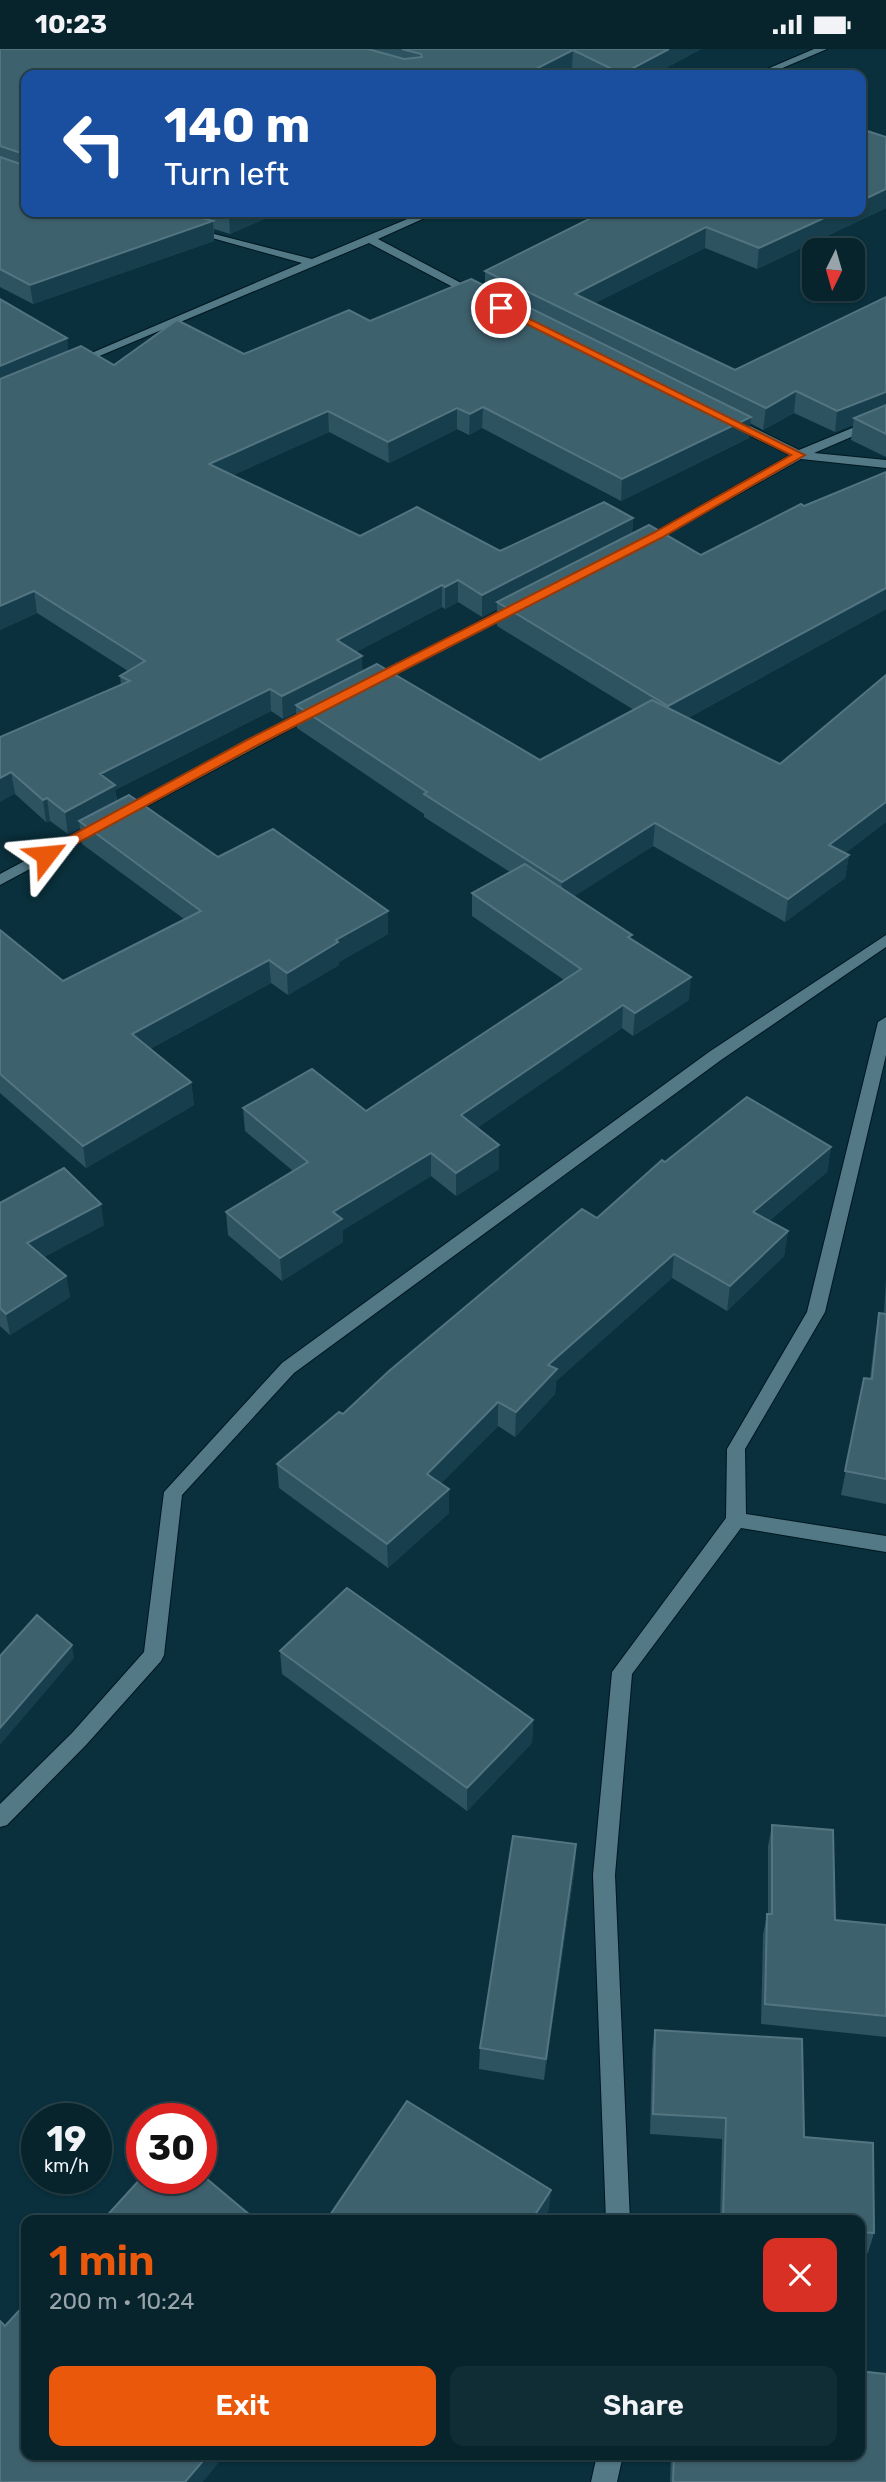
<!DOCTYPE html>
<meta charset="utf-8">
<style>
:root{--surface:#07242d;--page:#102c35;--text:#f1f3f6;--muted:#98a4aa;--line:#284149;--accent:#ea580c}
body{margin:0;font-family:Rubik,sans-serif;background:var(--page);color:var(--text);height:100vh;display:flex;flex-direction:column;font-size:26px;white-space:nowrap}
*{box-sizing:border-box;margin:0}
p{font-size:23px;color:var(--muted)}
.icon{flex:none;width:38px;height:38px;fill:none;stroke:currentColor;stroke-width:2;stroke-linecap:round;stroke-linejoin:round}
.map{position:relative;flex:1;overflow:hidden}
.sheet{position:absolute;left:21px;top:2166px;width:844px;height:245px;display:flex;flex-direction:column;background:var(--surface);border-radius:14px;box-shadow:0 2px 5px #0004,0 0 0 2px var(--line)}
.sheet>*{flex:none}
.banner{position:absolute;left:21px;top:21px;width:845px;height:147px;border-radius:14px;box-shadow:0 2px 5px #0004,0 0 0 2px var(--line);background:#1a4fa0;color:#fff;overflow:hidden}
.needle{width:46px;rotate:185deg}
.tools{position:absolute;left:802px;top:189px;display:grid;gap:14px}
.tools a{display:grid;place-items:center;width:63px;height:63px;border-radius:14px;background:var(--surface);box-shadow:0 2px 5px #0004,0 0 0 2px var(--line);font-size:35px}
.speed{position:absolute;left:21px;top:2054px;display:flex;gap:14px;font-size:35px;font-weight:700;text-align:center}
.speed>*{display:grid;place-content:center;width:91px;height:91px;border-radius:50%;background:var(--surface);box-shadow:0 2px 5px #0004,0 0 0 2px var(--line);line-height:1}
.speed small{font-size:18px;font-weight:400}
.speed .limit{border:10px solid #d22;background:#fff;color:#111}
.pin{position:absolute;display:grid;place-items:center;width:60px;height:60px;color:#fff;margin:-30px;border:4px solid #fff;border-radius:50%;box-shadow:0 2px 7px #0007}
.me{position:absolute;width:77px;margin:-38px;rotate:61deg;stroke-linejoin:round;filter:drop-shadow(0 0 5px #0008)}
.turn{display:flex;align-items:center;gap:24px;height:147px;padding:0 28px;font-size:32px}
.turn .icon{width:91px;height:91px;stroke-width:2.5}
.turn b{display:block;font-size:49px;line-height:60px}
.round{display:grid;place-items:center;flex:none;width:74px;height:74px;border-radius:14px;background:var(--page)}
.head{display:flex;align-items:center;justify-content:space-between;height:119px;padding:0 28px}
h1{font-size:42px;font-weight:600;line-height:52px;color:var(--accent)}
.primary-button{display:flex;gap:14px;margin-top:auto;padding:14px 28px}
.primary-button a{flex:1;height:80px;border-radius:14px;background:var(--accent);color:#fff;font-size:28px;font-weight:600;line-height:80px;text-align:center}
.primary-button a+a{background:var(--page);color:var(--text)}
.status{display:flex;justify-content:space-between;align-items:center;height:49px;padding:0 35px;background:var(--surface);direction:ltr}
.status svg{height:19px;fill:currentColor}
.map>svg:first-child{display:block}
.lines{fill:none;stroke-linecap:round;stroke-linejoin:round}
.minor-casing{stroke:#001720;stroke-width:2}
.minor{fill:#537987;fill-rule:evenodd}
.wall{fill:#2d5260;fill-rule:evenodd}
.shaded-wall{fill:#173e4c}
.building{fill:#3e616e;stroke:#537581;stroke-width:2}
.route{fill:#ea580c;stroke:#983908;stroke-width:2}
</style>
<div class="status"><b>10:23</b><svg viewBox="0 0 49 12"><path d="M0 12V9h3v3zM5 12V6h3v6zM10 12V3h3v9zM15 12V0h3v12zM26 1h20v11H26zM47 4h2v5h-2z"/></svg></div>
<div class="map">
<svg width="886" height="2433" viewBox="0 0 886 2433">
<rect width="100%" height="100%" fill="#09303c"/>
<g class="lines">
<g class="minor-casing">
<g id="minor">
<polygon points="814,0 827,0 766,26 753,26"/>
<polygon points="424,163 438,163 378,190 480,244 480,248 472,248 369,194 78,316 68,314 302,214 187,182 187,178 312,210"/>
<polygon points="886,365 886,373 814,404 886,411 886,419 801,410 646,497 641,498 635,494 790,406 726,375 726,369 734,369 799,401"/>
<polygon points="516,553 521,554 521,560 375,636 365,636 363,633"/>
<polygon points="317,656 322,657 322,663 0,836 0,825"/>
<polygon points="886,886 886,898 721,1011 294,1324 182,1446 164,1606 161,1612 86,1696 7,1776 0,1778 0,1755 72,1684 144,1603 164,1443 282,1314 709,1003"/>
<polygon points="886,968 886,1006 825,1263 745,1400 746,1465 886,1487 886,1503 741,1479 632,1625 615,1826 630,2172 606,2172 593,1826 612,1623 726,1469 727,1400 807,1263 878,973"/>
<polygon points="597,2406 623,2406 617,2433 591,2433"/>
</g>
</g>
<use href="#minor" class="minor"/>
</g>
<g class="wall">
<polygon points="0,0 701,0 653,26 586,26 572,19 26,163 280,163 230,185 214,180 214,192 33,255 0,238"/>
<path d="M 886,88 L 886,159 L 757,220 L 705,199 L 595,254 L 735,321 L 886,248 L 886,408 L 851,391 L 853,376 L 835,383 L 794,364 L 763,381 L 750,374 L 749,389 L 621,452 L 482,379 L 469,386 L 457,380 L 389,414 L 329,383 L 233,426 L 360,487 L 500,502 L 633,469 L 632,485 L 701,506 L 804,457 L 886,423 L 886,560 L 688,669 L 780,715 L 886,626 L 886,773 L 845,804 L 849,806 L 845,829 L 785,873 L 653,797 L 574,847 L 631,890 L 689,951 L 633,987 L 622,979 L 477,1079 L 499,1120 L 456,1147 L 431,1127 L 343,1181 L 343,1193 L 282,1232 L 228,1186 L 226,1163 L 293,1122 L 245,1082 L 243,1059 L 366,1062 L 564,931 L 472,867 L 472,844 L 510,823 L 424,768 L 424,765 L 297,679 L 296,663 L 283,670 L 271,662 L 115,741 L 117,752 L 218,808 L 388,862 L 388,885 L 339,913 L 339,916 L 288,946 L 271,934 L 150,1000 L 191,1033 L 194,1056 L 86,1119 L 0,1044 L 0,881 L 63,932 L 184,870 L 82,795 L 80,779 L 68,785 L 50,772 L 46,773 L 15,745 L 0,688 L 121,636 L 120,627 L 128,622 L 37,564 L 0,581 L 0,250 L 67,289 L 68,302 L 114,316 L 244,305 L 370,272 L 485,237 L 485,222 ZM 458,553 L 482,568 L 497,560 L 497,577 L 634,661 L 540,711 L 362,623 L 362,607 L 356,603 L 442,558 L 445,560 Z"/>
<polygon points="831,1098 827,1123 769,1172 788,1182 784,1207 727,1262 672,1229 556,1332 555,1345 515,1388 498,1377 441,1434 449,1464 388,1519 279,1439 277,1415 597,1169 665,1113"/>
<polygon points="0,1154 104,1176 44,1208 66,1227 70,1248 10,1286 0,1277"/>
<polygon points="886,1229 886,1455 841,1446 864,1329 870,1330 875,1288 879,1264 884,1265"/>
<polygon points="280,1602 533,1671 532,1694 467,1762 282,1625"/>
<polygon points="772,1776 835,1871 886,1876 886,1988 761,1975 763,1886 767,1865 768,1865 768,1797"/>
<polygon points="576,1795 575,1818 544,2031 479,2020 480,1999"/>
<polygon points="655,1981 804,2088 874,2184 868,2204 859,2203 859,2172 720,2172 722,2090 650,2085 652,2002"/>
<polygon points="671,2406 859,2406 886,2433 670,2433"/>
</g>
<g class="shaded-wall">
<polygon points="669,0 701,0 653,26 622,26"/>
<polygon points="573,1 572,19 559,26 524,26"/>
<polygon points="886,140 886,159 757,220 759,199 837,163 861,163 861,152"/>
<polygon points="236,163 280,163 230,185 229,166"/>
<polygon points="213,172 214,192 33,255 30,236"/>
<polygon points="706,178 705,199 574,265 575,245"/>
<polygon points="67,289 69,310 0,339 0,317"/>
<polygon points="796,342 794,364 763,381 766,359"/>
<polygon points="886,343 886,363 854,369 853,376 835,383 837,362"/>
<polygon points="483,358 482,379 469,386 470,365"/>
<polygon points="457,359 457,380 389,414 388,393"/>
<polygon points="328,362 329,383 210,436 209,415"/>
<polygon points="751,368 749,389 621,452 622,430"/>
<polygon points="633,469 631,491 497,553 497,560 482,568 482,546"/>
<polygon points="458,531 458,553 445,560 445,538"/>
<polygon points="442,536 442,558 337,613 337,591"/>
<polygon points="886,539 886,560 666,681 668,657"/>
<polygon points="34,542 37,564 0,581 0,557"/>
<polygon points="362,607 363,629 296,656 296,663 283,670 282,647"/>
<polygon points="270,640 271,662 115,741 117,758 79,772 80,779 68,785 65,763 100,725"/>
<polygon points="11,723 15,745 0,753 0,729"/>
<polygon points="47,749 50,772 46,773 43,751"/>
<polygon points="886,753 886,773 826,819 829,796"/>
<polygon points="655,774 653,797 561,856 562,833"/>
<polygon points="849,806 845,829 785,873 788,850"/>
<polygon points="388,862 388,885 339,913 339,916 288,946 287,924 336,891"/>
<polygon points="269,911 271,934 135,1008 132,985"/>
<polygon points="691,928 689,951 633,987 635,964"/>
<polygon points="623,956 622,979 461,1090 461,1066"/>
<polygon points="191,1033 194,1056 86,1119 83,1097"/>
<polygon points="499,1096 499,1120 456,1147 456,1124"/>
<polygon points="831,1098 827,1123 750,1188 753,1163"/>
<polygon points="431,1104 431,1127 343,1181 343,1193 282,1232 280,1209 333,1163"/>
<polygon points="101,1155 104,1176 31,1215 27,1194"/>
<polygon points="788,1182 784,1207 727,1262 730,1237"/>
<polygon points="674,1205 672,1229 556,1332 555,1345 515,1388 516,1363 548,1316"/>
<polygon points="66,1227 70,1248 10,1286 6,1265"/>
<polygon points="498,1353 498,1377 427,1449 427,1425"/>
<polygon points="449,1440 449,1464 388,1519 387,1495"/>
<polygon points="72,1596 74,1609 0,1696 0,1679"/>
<polygon points="533,1671 532,1694 467,1762 467,1739"/>
<polygon points="576,1795 575,1818 544,2031 546,2010"/>
<polygon points="551,2141 549,2161 542,2172 531,2172"/>
<polygon points="208,2406 225,2406 203,2433 185,2433"/>
</g>
<g class="building">
<polygon points="0,0 368,0 404,10 422,8 421,5 402,0 669,0 622,25 573,1 524,26 26,26 26,113 24,105 0,97"/>
<polygon points="861,80 886,88 886,140 861,152"/>
<polygon points="0,108 23,116 26,113 26,163 179,163 213,172 30,236 0,220"/>
<polygon points="218,163 236,163 229,166"/>
<polygon points="603,163 837,163 759,199 706,178 575,245 735,321 886,248 886,343 837,362 796,342 766,359 485,222"/>
<polygon points="471,230 751,368 622,430 483,358 470,365 457,359 388,393 328,362 209,415 360,487 417,458 500,502 604,453 633,469 482,546 458,531 445,538 442,536 337,591 362,607 282,647 270,640 100,725 115,736 65,763 47,749 43,751 11,723 0,729 0,688 130,632 120,627 145,612 34,542 0,557 0,330 81,297 114,316 177,271 244,305 349,261 370,272"/>
<polygon points="0,250 67,289 0,317"/>
<polygon points="886,356 886,385 854,369"/>
<polygon points="886,423 886,539 668,657 497,553 649,476 701,506 801,455 804,457"/>
<polygon points="377,615 540,711 652,651 780,715 886,626 886,753 829,796 849,806 788,850 655,774 562,833 424,745 427,743 296,656"/>
<polygon points="129,746 218,808 273,780 388,862 336,891 338,893 287,924 269,911 132,985 191,1033 83,1097 0,1025 0,881 63,932 201,862 79,772"/>
<polygon points="525,815 632,886 628,888 691,928 635,964 623,956 461,1066 499,1096 456,1124 431,1104 333,1163 342,1170 280,1209 226,1163 308,1113 243,1059 312,1020 366,1062 581,920 472,844"/>
<polygon points="747,1048 831,1098 753,1163 788,1182 730,1237 674,1205 548,1316 557,1320 516,1363 498,1353 427,1425 449,1440 387,1495 277,1415 339,1363 343,1365 389,1322 582,1160 597,1169 662,1111 665,1113"/>
<polygon points="64,1119 101,1155 27,1194 66,1227 6,1265 0,1259 0,1154"/>
<polygon points="879,1264 886,1265 886,1430 845,1422 864,1329 872,1330"/>
<polygon points="347,1539 533,1671 467,1739 280,1602"/>
<polygon points="37,1566 72,1596 0,1679 0,1607"/>
<polygon points="772,1776 833,1781 835,1871 886,1876 886,1967 765,1955 767,1865 772,1865"/>
<polygon points="513,1787 576,1795 546,2010 480,1999"/>
<polygon points="655,1981 802,1990 804,2088 873,2094 874,2184 859,2183 859,2172 741,2172 723,2170 726,2069 653,2065"/>
<polygon points="407,2052 551,2141 531,2172 326,2172"/>
<polygon points="201,2125 257,2172 102,2172 142,2128 142,2130 201,2130"/>
<polygon points="26,2254 26,2406 208,2406 185,2433 0,2433 0,2272 5,2277"/>
<polygon points="859,2322 886,2325 886,2433 673,2433 674,2406 859,2406"/>
</g>
<polygon class="route" points="501,256 805,406 661,489 256,697 50,809 41,809 41,803 247,691 653,484 791,406 498,261 496,259"/>
</svg>
<div class="tools">
<a><svg class="needle" viewBox="-14 -14 28 28"><path d="M0-13l5 13h-10z" fill="#e53935"/><path d="M0 13l5-13h-10z" fill="#98a4aa"/></svg></a>
</div>
<div class="speed"><div>19<small>km/h</small></div><div class="limit">30</div></div>
<div class="pin" style="left:501px;top:259px;background:#d93025"><svg class="icon" aria-label="arrive" viewBox="0 0 24 24"><path d="M6 21V4h12l-3 4 3 4H6"/></svg></div>
<svg class="me" style="left:46px;top:806px" viewBox="-20 -20 40 40"><path d="M0-17L14 15 0 8-14 15z" fill="#ea580c" stroke="#fff" stroke-width="4"/></svg>
<div class="banner">
<div class="turn"><svg class="icon" aria-label="left" viewBox="0 0 24 24"><path d="M17 20v-9H6M10 6l-5 5 5 5"/></svg><div><b>140 m</b>Turn left</div></div>
</div>
<section class="sheet">
<div class="head"><div><h1>1 min</h1><p>200 m · 10:24</p></div><a class="round" style="background:#d93025;color:#fff"><svg class="icon" aria-label="close" viewBox="0 0 24 24"><path d="M6 6l12 12M18 6L6 18"/></svg></a></div>
<div class="primary-button"><a>Exit</a><a>Share</a></div>
</section>
</div>
